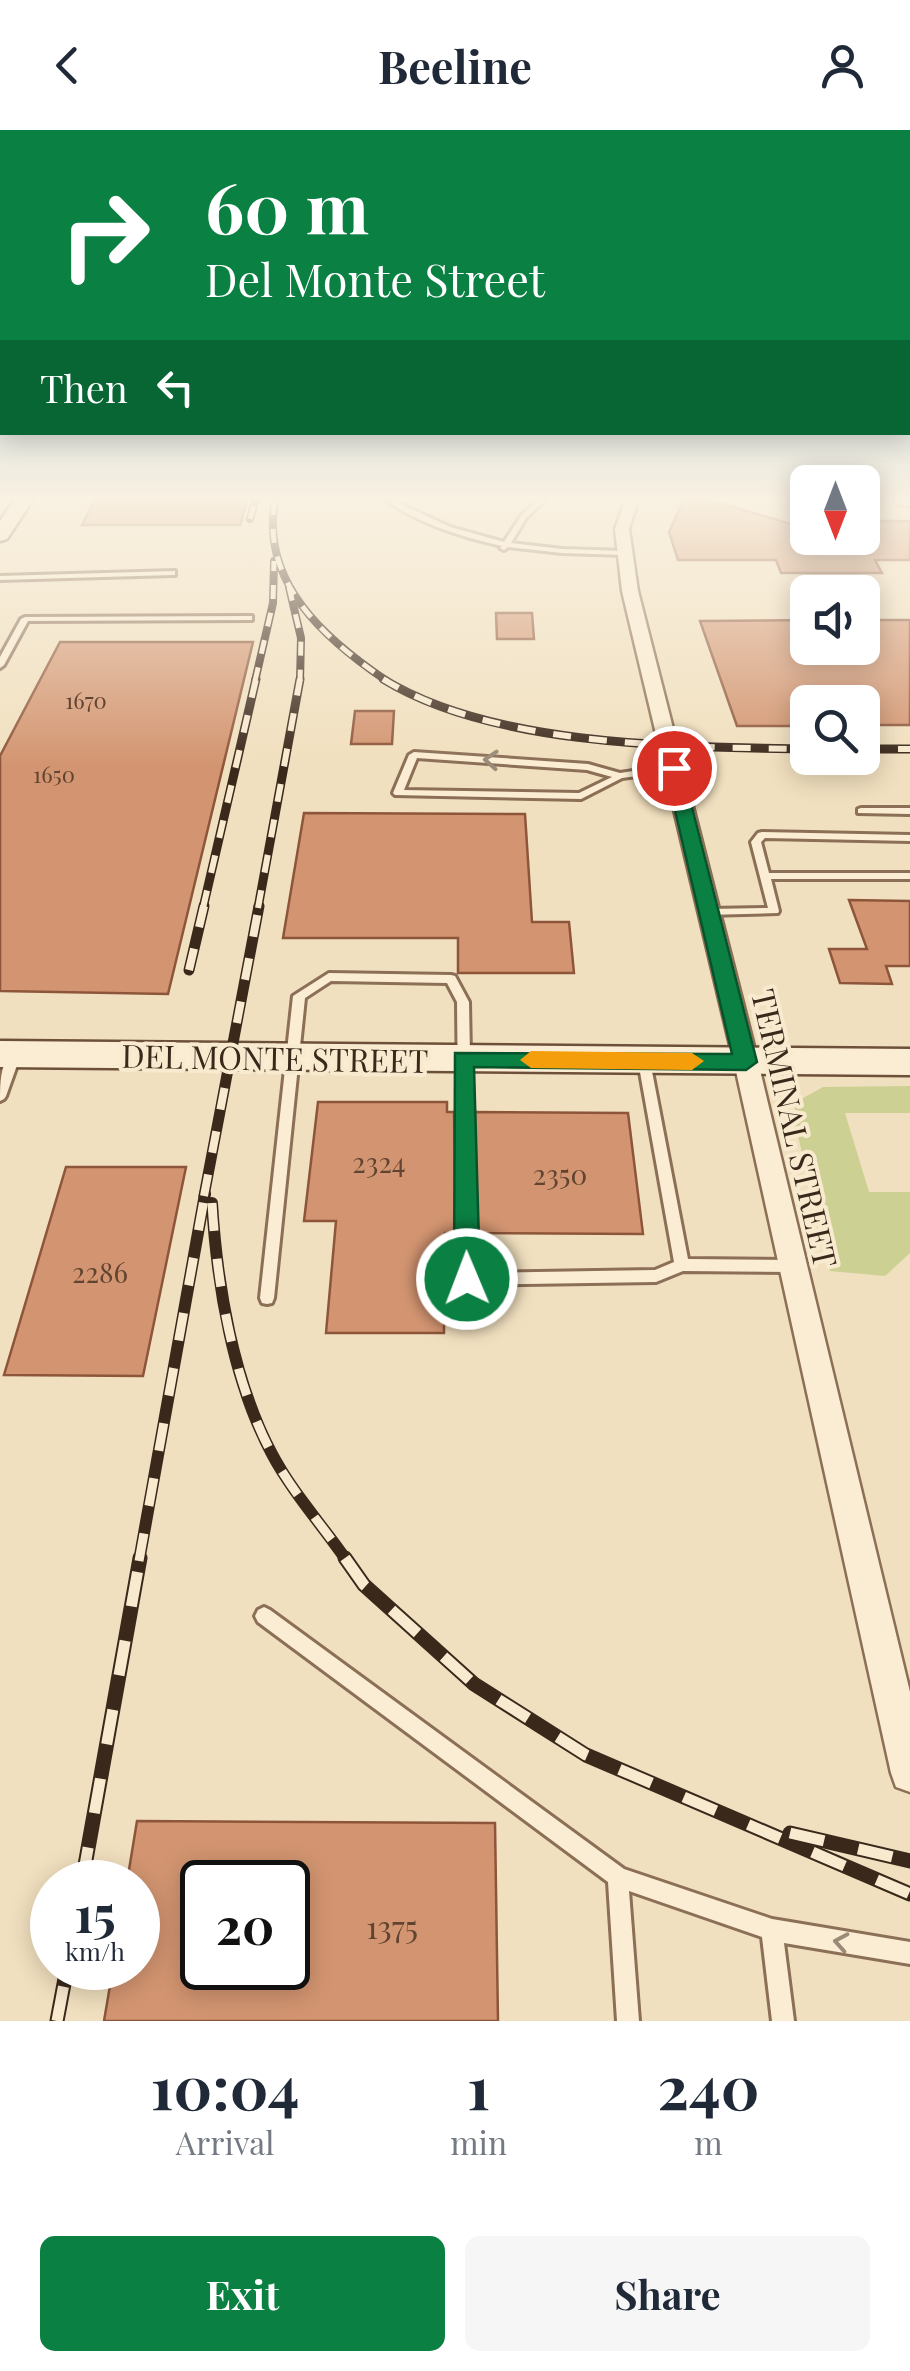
<!DOCTYPE html>
<style>
:root{--surface:#fff;--page:#f6f6f7;--text:#1f2937;--muted:#747a83;--accent:#0b8043}
body{margin:0;font-family:"Playfair Display",serif;background:var(--page);color:var(--text);height:100vh;display:flex;flex-direction:column;font-size:38px;white-space:nowrap}
*{box-sizing:border-box;margin:0}
p{font-size:32px;color:var(--muted)}
.icon{flex:none;width:55px;height:55px;fill:none;stroke:currentColor;stroke-width:2;stroke-linecap:round;stroke-linejoin:round}
.map{position:relative;height:1891px;overflow:hidden}
.sheet{display:flex;flex-direction:column;background:var(--surface);flex:1}
.sheet>*{flex:none}
.top-card{position:absolute;left:0px;top:0px;width:910px;height:305px;box-shadow:0 5px 25px #0003;background:#0b8043;color:#fff;overflow:hidden}
.needle{width:65px;rotate:180deg}
.fabs{position:absolute;left:790px;top:335px;display:grid;gap:20px}
.fabs a{display:grid;place-items:center;width:90px;height:90px;border-radius:15px;background:var(--surface);box-shadow:0 5px 25px #0003;font-size:50px}
.speed{position:absolute;left:30px;top:1730px;display:flex;gap:20px;font-size:50px;font-weight:700;text-align:center}
.speed>*{display:grid;place-content:center;width:130px;height:130px;border-radius:50%;background:var(--surface);box-shadow:0 5px 25px #0003;line-height:1}
.speed small{font-size:25px;font-weight:400}
.speed .limit{border:5px solid #111;border-radius:15px;background:#fff;color:#111}
.pin{position:absolute;display:grid;place-items:center;width:85px;height:85px;color:#fff;margin:-42px;border:5px solid #fff;border-radius:50%;box-shadow:0 2px 10px #0007}
.me{position:absolute;width:110px;margin:-55px;rotate:359deg;stroke-linejoin:round;filter:drop-shadow(0 0 8px #0008)}
.turn{display:flex;align-items:center;gap:35px;height:210px;padding:0 40px;font-size:45px}
.turn .icon{width:130px;height:130px;stroke-width:2.5}
.turn b{display:block;font-size:70px;line-height:85px}
.then{display:flex;align-items:center;height:95px;padding:0 40px;background:#0003;gap:20px;font-size:38px}
.eta{display:flex;justify-content:space-evenly;align-items:center;height:170px;text-align:center}
.eta b{font-size:60px;font-weight:700;line-height:70px}
.action{display:flex;gap:20px;margin-top:auto;padding:20px 40px}
.action a{flex:1;height:115px;border-radius:15px;background:var(--accent);color:#fff;font-size:40px;font-weight:700;line-height:115px;text-align:center}
.action a+a{background:var(--page);color:var(--text)}
header{display:flex;justify-content:space-between;align-items:center;height:130px;padding:0 40px;background:var(--surface);font-size:45px;font-weight:700}
.map>svg:first-child{display:block}
.green{fill:#ccd092}
.building{fill:#d39571;stroke:#8d563a;stroke-width:2.5;fill-rule:evenodd}
.lines{fill:none;stroke-linecap:round;stroke-linejoin:round}
.lane-casing{stroke:#8b6f56;stroke-width:6}
.street-casing{stroke:#8b6f56;stroke-width:5}
.secondary-casing{stroke:#6d5039;stroke-width:5}
.lane{fill:#fbedd3;fill-rule:evenodd}
.street{fill:#fbedd3;fill-rule:evenodd}
.secondary{fill:#fbedd3;fill-rule:evenodd}
.rail-far4-casing{stroke:#3a281b;stroke-width:8}
.rail-far3-casing{stroke:#3a281b;stroke-width:9}
.rail-far2-casing{stroke:#3a281b;stroke-width:11}
.rail-far1-casing{stroke:#3a281b;stroke-width:12}
.rail-casing{stroke:#3a281b;stroke-width:15}
.rail-far4{stroke:#f8eacf;stroke-width:5;stroke-dasharray:14;stroke-linecap:butt}
.rail-far3{stroke:#f8eacf;stroke-width:6;stroke-dasharray:18;stroke-linecap:butt}
.rail-far2{stroke:#f8eacf;stroke-width:8;stroke-dasharray:22;stroke-linecap:butt}
.rail-far1{stroke:#f8eacf;stroke-width:9;stroke-dasharray:28;stroke-linecap:butt}
.rail{stroke:#f8eacf;stroke-width:11;stroke-dasharray:35;stroke-linecap:butt}
.oneway{stroke:#9a8a77}
.route{fill:#0b8043;stroke:#07532c;stroke-width:2.5}
.slow{fill:#f59e0b}
.labels{text-anchor:middle;dominant-baseline:central;stroke-width:8;stroke-linejoin:round;paint-order:stroke}
.far-number-label{font-size:22px;fill:#604330}
.number-label{font-size:28px;fill:#604330}
.street-label{font-size:32px;fill:#3a281b;stroke:#f8eacf}
.near-number-label{font-size:32px;fill:#604330}
</style>
<header><svg class="icon" aria-label="back" viewBox="0 0 24 24"><path d="M15 5l-7 7 7 7"/></svg>Beeline<svg class="icon" aria-label="person" viewBox="0 0 24 24"><circle cx="12" cy="8" r="4"/><path d="M4 21q1-7 8-7t8 7"/></svg></header>
<div class="map">
<svg width="910" height="1891" viewBox="0 0 910 1891">
<rect width="100%" height="100%" fill="#f1e0bf"/>
<polygon class="green" points="910,956 910,983 845,983 869,1062 910,1062 910,1123 885,1146 830,1141 794,989 796,972 823,957"/>
<g class="building">
<polygon points="94,371 247,371 240,395 82,395"/>
<polygon points="683,371 713,371 808,399 808,408 862,408 862,391 910,391 910,430 875,430 882,443 781,443 776,430 678,430 669,402"/>
<polygon points="496,483 532,483 534,509 497,509"/>
<polygon points="808,490 808,518 862,518 862,490 910,490 910,595 862,595 862,572 808,572 808,596 737,596 700,491"/>
<polygon points="60,512 253,512 168,864 0,861 0,626"/>
<polygon points="355,581 394,581 392,614 351,614"/>
<polygon points="304,683 525,684 532,792 569,792 574,843 458,843 458,808 283,808"/>
<polygon points="849,770 910,771 910,836 886,836 892,854 840,853 829,819 867,819"/>
<polygon points="318,972 447,972 447,982 454,982 456,1103 445,1103 444,1203 326,1203 336,1091 304,1091"/>
<polygon points="475,982 628,983 643,1104 477,1103"/>
<polygon points="66,1037 186,1037 143,1246 4,1245"/>
<path d="M 137,1691 L 495,1693 L 498,1891 L 104,1891 L 113,1838 L 138,1838 L 138,1752 L 127,1752 ZM 202,1752 L 288,1752 L 288,1838 L 202,1838 Z"/>
</g>
<g class="lines">
<g class="lane-casing">
<g id="lane">
<path d="M 387,371 L 394,371 L 450,397 L 504,412 L 521,386 L 537,371 L 544,371 L 526,388 L 511,413 L 562,419 L 626,421 L 630,423 L 626,425 L 562,423 L 508,417 L 504,420 L 500,418 L 502,416 C 461,407 421,394 387,371 Z"/>
<polygon points="175,441 175,445 172,445 0,450 0,446"/>
<polygon points="249,486 252,486 252,490 28,491 4,535 0,538 0,527 21,489 25,487"/>
<path d="M 414,622 L 588,634 L 620,643 L 674,635 L 679,638 L 674,641 L 622,648 L 581,669 L 395,665 L 393,663 L 409,625 ZM 417,628 L 587,640 L 612,647 L 579,663 L 404,660 Z"/>
<polygon points="861,678 910,678 910,684 858,683 858,679"/>
<polygon points="762,702 910,705 910,711 765,708 761,712 769,743 910,743 910,749 771,749 779,781 778,783 706,785 705,783 706,781 710,779 768,778 751,712 758,703"/>
<polygon points="329,843 451,845 455,846 469,872 474,1143 655,1140 674,1132 638,931 644,926 650,931 688,1129 793,1130 798,1132 800,1136 798,1140 793,1142 683,1141 656,1152 467,1155 462,1153 460,1149 457,872 447,853 331,851 305,868 274,1168 272,1173 267,1174 262,1173 260,1168 293,866"/>
<path d="M 15,920 L 21,924 L 6,966 L 4,969 L 0,971 C 0,953 0,930 15,920 Z"/>
<polygon points="264,1477 270,1480 624,1739 772,1789 910,1812 910,1834 784,1813 794,1891 772,1891 762,1807 629,1761 639,1891 617,1891 608,1752 258,1492 255,1486 258,1480"/>
</g>
</g>
<g class="street-casing">
<g id="street">
<polygon points="625,371 638,371 629,399 638,461 758,932 910,1562 910,1662 896,1657 891,1643 734,932 622,461 615,399"/>
<polygon points="895,371 910,371 910,376 897,374"/>
</g>
</g>
<g class="secondary-casing">
<g id="secondary">
<polygon points="14,371 32,371 7,409 0,411 0,391"/>
<polygon points="0,911 910,919 910,945 0,937"/>
</g>
</g>
<use href="#lane" class="lane"/>
<use href="#street" class="street"/>
<use href="#secondary" class="secondary"/>
<g class="rail-far4-casing">
<g id="rail-far4">
<path d="M 275,371 C 260,453 326,510 387,551"/>
<polyline points="250,389 255,371"/>
<polyline points="289,457 301,508 300,551"/>
<polyline points="255,551 273,473 274,431"/>
</g>
</g>
<g class="rail-far3-casing">
<g id="rail-far3">
<path d="M 383,549 C 493,617 682,617 808,619"/>
<polyline points="862,619 910,619"/>
<polyline points="203,778 256,549"/>
<polyline points="258,778 300,549"/>
</g>
</g>
<g class="rail-far2-casing">
<g id="rail-far2">
<polyline points="189,840 204,776"/>
<polyline points="204,1066 259,776"/>
</g>
</g>
<g class="rail-far1-casing">
<g id="rail-far1">
<path d="M 212,1073 C 217,1155 233,1251 272,1324 C 292,1362 323,1396 347,1431"/>
<polyline points="139,1431 205,1064"/>
</g>
</g>
<g class="rail-casing">
<g id="rail">
<polyline points="345,1428 364,1455 474,1554 586,1625 910,1764"/>
<polyline points="790,1703 910,1731"/>
<polyline points="82,1752 140,1428"/>
<polyline points="57,1891 67,1838"/>
</g>
</g>
<use href="#rail-far4" class="rail-far4"/>
<use href="#rail-far3" class="rail-far3"/>
<use href="#rail-far2" class="rail-far2"/>
<use href="#rail-far1" class="rail-far1"/>
<use href="#rail" class="rail"/>
</g>
<defs><path id="oneway-chevron" d="M-2-3.5L2.5 0L-2 3.5" fill="none" stroke-width="1.6" stroke-linecap="round" stroke-linejoin="round" transform="scale(2.5)"/></defs>
<g class="oneway">
<use href="#oneway-chevron" transform="translate(491 630) rotate(-176)"/>
<use href="#oneway-chevron" transform="translate(841 1812) rotate(-170)"/>
</g>
<linearGradient id="sky" x2="0" y2="1"><stop stop-color="#8cbad4"/><stop offset="0.58" stop-color="#f9f1e2"/><stop offset="1" stop-color="#f9f1e2" stop-opacity="0"/></linearGradient>
<rect width="910" height="635" fill="url(#sky)"/>
<polygon class="route" points="674,633 682,638 757,932 746,940 474,937 480,1149 476,1157 458,1157 454,1149 455,923 732,924 665,638"/>
<polygon class="slow" points="531,921 692,923 704,931 692,940 531,938 520,930"/>
<g class="labels">
<g class="far-number-label">
<text x="86" y="570">1670</text>
<text x="54" y="644">1650</text>
</g>
<g class="number-label">
<text x="379" y="1031">2324</text>
<text x="560" y="1043">2350</text>
<text x="100" y="1141">2286</text>
</g>
<g class="street-label">
<text transform="translate(275 927) rotate(1)">DEL MONTE STREET</text>
<text transform="translate(796 998) rotate(77)">TERMINAL STREET</text>
</g>
<g class="near-number-label">
<text x="392" y="1795">1375</text>
</g>
</g>
</svg>
<div class="fabs">
<a><svg class="needle" viewBox="-14 -14 28 28"><path d="M0-13l5 13h-10z" fill="#e53935"/><path d="M0 13l5-13h-10z" fill="#747a83"/></svg></a>
<a><svg class="icon" aria-label="sound" viewBox="0 0 24 24"><path d="M4 9h4l5-4v14l-5-4H4zM17 9q2 3 0 6"/></svg></a>
<a><svg class="icon" aria-label="search" viewBox="0 0 24 24"><circle cx="10" cy="10" r="6"/><path d="M15 15l6 6"/></svg></a>
</div>
<div class="speed"><div>15<small>km/h</small></div><div class="limit">20</div></div>
<div class="pin" style="left:674px;top:638px;background:#d93025"><svg class="icon" aria-label="arrive" viewBox="0 0 24 24"><path d="M6 21V4h12l-3 4 3 4H6"/></svg></div>
<svg class="me" style="left:467px;top:1149px" viewBox="-20 -20 40 40"><circle r="17" fill="#0b8043" stroke="#fff" stroke-width="3"/><path d="M0-11L8 9 0 5-8 9z" fill="#fff"/></svg>
<div class="top-card">
<div class="turn"><svg class="icon" aria-label="right" viewBox="0 0 24 24"><path d="M7 20v-9h11M14 6l5 5-5 5"/></svg><div><b>60 m</b>Del Monte Street</div></div>
<div class="then">Then<svg class="icon" aria-label="left" viewBox="0 0 24 24"><path d="M17 20v-9H6M10 6l-5 5 5 5"/></svg></div>
</div>
</div>
<section class="sheet">
<div class="eta">
<div><b>10:04</b><p>Arrival</p></div>
<div><b>1</b><p>min</p></div>
<div><b>240</b><p>m</p></div>
</div>
<div class="action"><a>Exit</a><a>Share</a></div>
</section>
